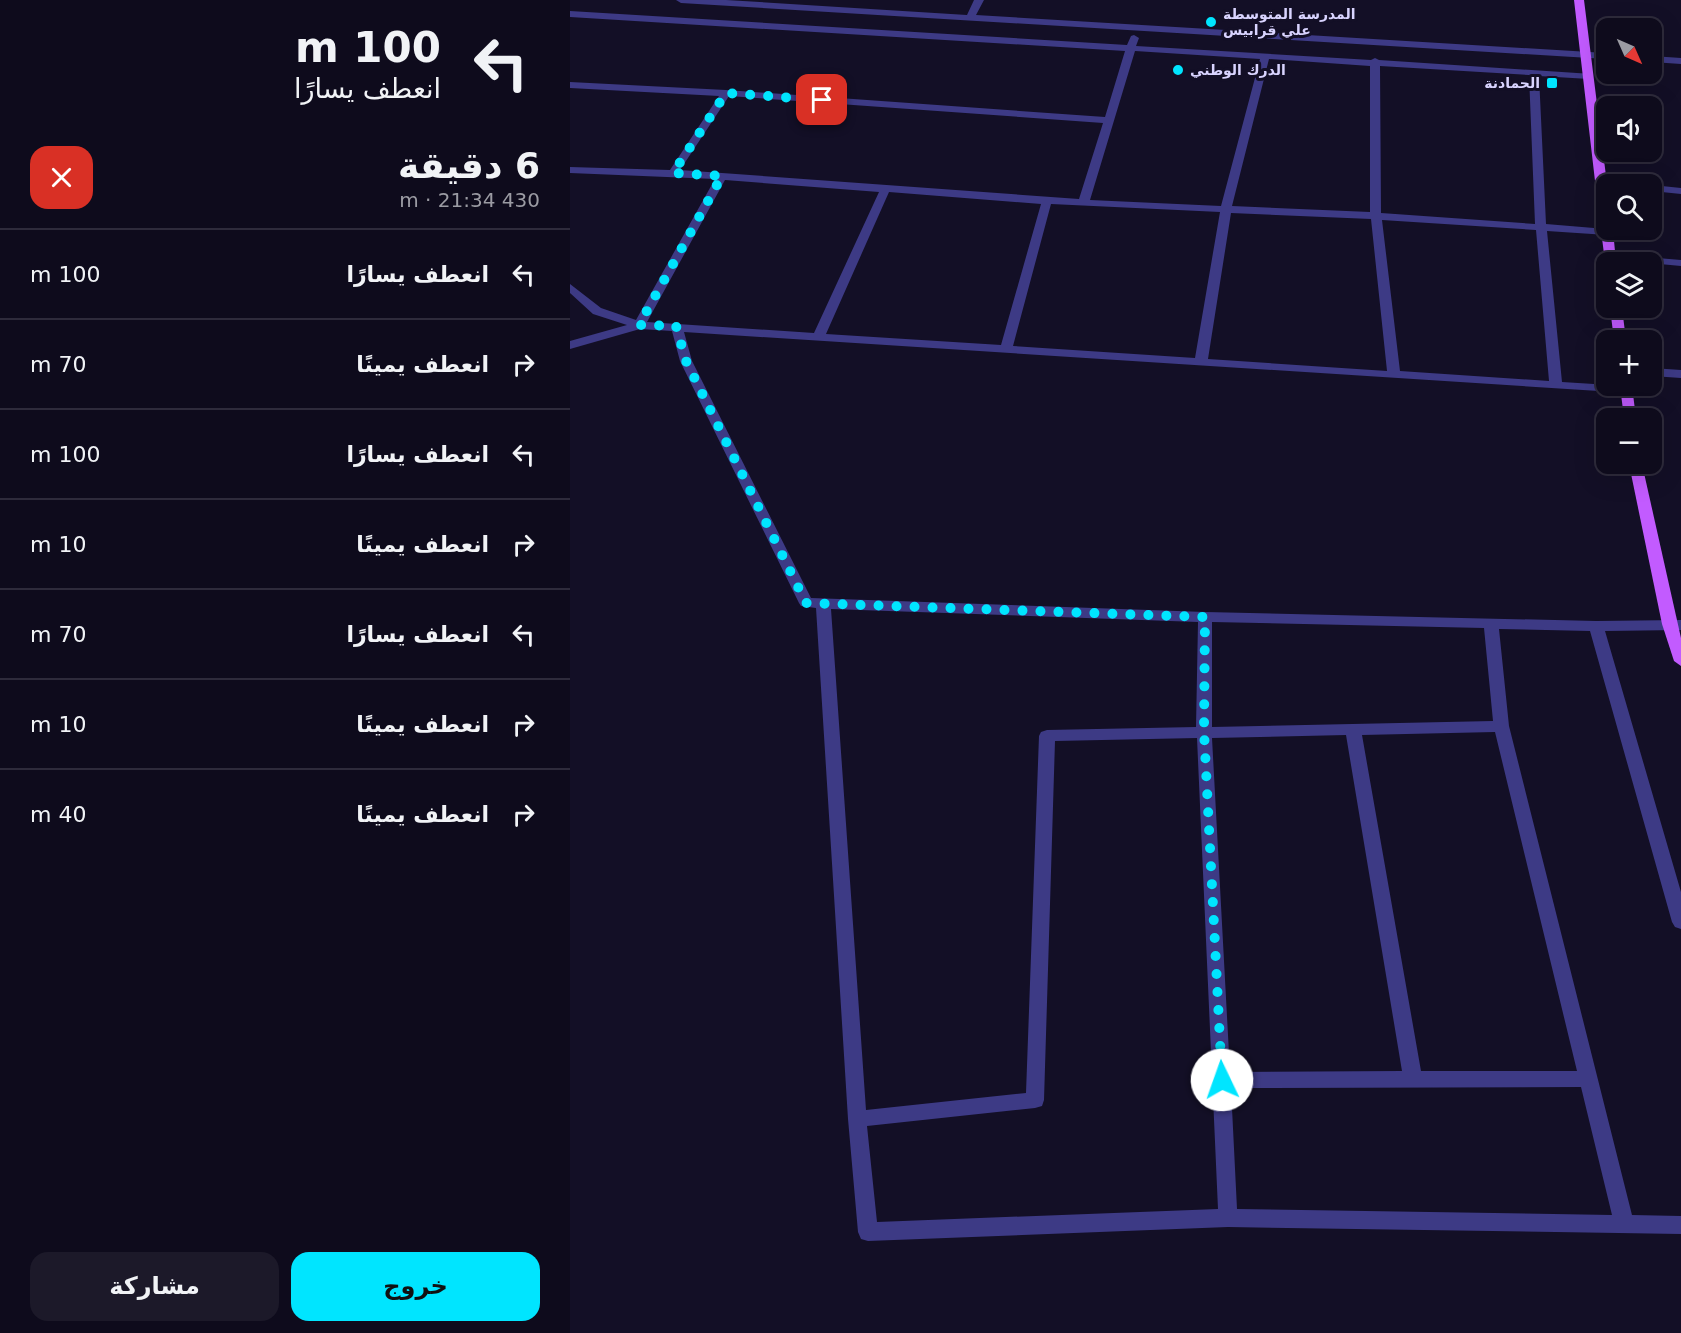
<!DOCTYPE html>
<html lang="ar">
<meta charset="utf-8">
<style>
:root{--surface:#0e0b1c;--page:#1c1929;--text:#f1f3f6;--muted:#9b9ba3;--line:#2e2b3b;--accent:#00e5ff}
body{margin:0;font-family:"DejaVu Sans","Noto Naskh Arabic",sans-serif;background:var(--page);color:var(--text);direction:rtl;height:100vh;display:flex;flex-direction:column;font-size:22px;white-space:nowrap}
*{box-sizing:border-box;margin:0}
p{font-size:20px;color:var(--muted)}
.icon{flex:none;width:33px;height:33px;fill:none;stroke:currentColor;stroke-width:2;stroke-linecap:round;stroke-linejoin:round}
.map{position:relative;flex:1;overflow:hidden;direction:ltr}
.panel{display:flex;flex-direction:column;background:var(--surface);width:570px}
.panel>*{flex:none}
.hud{background:#0e0b1c;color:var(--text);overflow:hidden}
.needle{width:39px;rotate:135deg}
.controls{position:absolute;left:1026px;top:18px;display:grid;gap:12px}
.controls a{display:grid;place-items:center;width:66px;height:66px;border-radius:12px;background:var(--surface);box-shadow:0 6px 24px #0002,0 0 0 2px var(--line);font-size:30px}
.pin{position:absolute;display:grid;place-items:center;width:51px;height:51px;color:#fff;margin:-26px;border-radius:12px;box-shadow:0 3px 9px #0006}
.me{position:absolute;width:66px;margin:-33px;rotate:357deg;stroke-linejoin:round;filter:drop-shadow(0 0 4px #0008)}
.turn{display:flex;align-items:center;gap:21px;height:126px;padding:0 30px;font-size:27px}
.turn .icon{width:78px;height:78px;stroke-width:2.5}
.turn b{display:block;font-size:42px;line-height:51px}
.round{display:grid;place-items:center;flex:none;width:63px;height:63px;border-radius:18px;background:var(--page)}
.overview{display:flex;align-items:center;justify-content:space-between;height:102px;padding:0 30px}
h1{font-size:36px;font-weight:600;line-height:45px}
.primary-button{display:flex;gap:12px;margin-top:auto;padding:12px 30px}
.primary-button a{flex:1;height:69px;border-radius:18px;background:var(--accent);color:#111;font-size:24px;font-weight:600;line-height:69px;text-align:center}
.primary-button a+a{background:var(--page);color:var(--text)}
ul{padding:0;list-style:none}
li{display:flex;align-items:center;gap:18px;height:90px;padding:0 30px;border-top:2px solid var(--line)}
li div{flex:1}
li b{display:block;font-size:22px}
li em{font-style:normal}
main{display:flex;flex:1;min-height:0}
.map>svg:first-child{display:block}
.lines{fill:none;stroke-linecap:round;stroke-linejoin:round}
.minor{fill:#3d3a85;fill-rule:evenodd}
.major{fill:#c25bff;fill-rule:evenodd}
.route{stroke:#00e5ff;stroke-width:10;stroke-dasharray:0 18}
.poi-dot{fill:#00e5ff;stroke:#130f26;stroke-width:2}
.labels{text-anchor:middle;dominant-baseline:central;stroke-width:6;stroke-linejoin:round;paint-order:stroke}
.far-poi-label{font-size:14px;font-weight:bold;fill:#d9d4ff;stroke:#130f26;text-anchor:start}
</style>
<main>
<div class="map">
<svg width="1111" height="1333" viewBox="0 0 1111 1333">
<rect width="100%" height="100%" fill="#130f26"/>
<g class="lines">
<g class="minor">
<polygon points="106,0 156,0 397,15 404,0 414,0 406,15 1036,53 1036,59 111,3"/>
<path d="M 0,11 L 557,45 L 561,36 L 564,35 L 569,38 L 566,46 L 801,60 L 805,58 L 809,60 L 1022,74 L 1022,78 L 1019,79 L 969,76 L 976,224 L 1036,229 L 1043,232 L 1037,235 L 977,231 L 992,382 L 1056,386 L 1062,390 L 1060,393 L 114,332 L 122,361 L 241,598 L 635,612 L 1026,621 L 1111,620 L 1111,630 L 1035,631 L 1111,892 L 1111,929 L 1105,927 L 1102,922 L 1020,631 L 929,629 L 939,726 L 1062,1215 L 1111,1216 L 1111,1234 L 658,1227 L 298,1241 L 291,1239 L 288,1232 L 278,1119 L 246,608 L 231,606 L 229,603 L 110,361 L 102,331 L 70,329 L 0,349 L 0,341 L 57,325 L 23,314 L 0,293 L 0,284 L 31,308 L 66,320 L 145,179 L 0,173 L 0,167 L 100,170 L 149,96 L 0,88 L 0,82 L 156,90 L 535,117 L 555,51 L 0,17 ZM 565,51 L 690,59 L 651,206 L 520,200 ZM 699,59 L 800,66 L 800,212 L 662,206 ZM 810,66 L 959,75 L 965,224 L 811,213 ZM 159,96 L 533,123 L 509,199 L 110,170 ZM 155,180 L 309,192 L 244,333 L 77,322 ZM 319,192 L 471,204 L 431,345 L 256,334 ZM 481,204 L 650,212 L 625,358 L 443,346 ZM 661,213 L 801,219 L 817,371 L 638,359 ZM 812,220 L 966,230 L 979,381 L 830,371 ZM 261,609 L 628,622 L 626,727 L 477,730 L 471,732 L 469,736 L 456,1093 L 296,1110 ZM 642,622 L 914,628 L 923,721 L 642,727 ZM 925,732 L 1007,1071 L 851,1071 L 792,735 ZM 776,735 L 832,1071 L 660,1072 L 642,738 ZM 627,738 L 648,1209 L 307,1222 L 297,1126 L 465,1108 L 472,1106 L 474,1100 L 485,741 ZM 1011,1087 L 1042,1215 L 667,1209 L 661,1088 Z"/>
<polygon points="1082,56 1111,58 1111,64 1082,62"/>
<polygon points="1082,185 1111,188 1111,194 1082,191"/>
<polygon points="1040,254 1111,260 1111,266 1036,259 1036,255"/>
<polygon points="1082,368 1111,370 1111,378 1082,376"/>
</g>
<g class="major">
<polygon points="1004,0 1014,0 1037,184 1036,230 1043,230 1046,262 1035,262 1031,230 1035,227 1030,224"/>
<polygon points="1040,308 1052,308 1056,340 1044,340"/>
<polygon points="1050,386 1062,386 1066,418 1054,418"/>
<polygon points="1059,464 1072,464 1111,638 1111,666 1104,661 1092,624"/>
</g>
</g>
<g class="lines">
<polyline class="route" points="252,100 156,93 103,173 152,176 69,325 106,326 116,361 236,603 635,617 634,731 652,1080"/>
</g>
<g class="poi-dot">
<circle cx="641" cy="22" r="6"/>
<circle cx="608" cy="70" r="6"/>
<rect x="976" y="77" width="12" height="12" rx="3"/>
</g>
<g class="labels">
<g class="far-poi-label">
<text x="653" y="14">المدرسة المتوسطة<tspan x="653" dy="16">علي قرابيس</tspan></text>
<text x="620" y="70">الدرك الوطني</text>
<text x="970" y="83" text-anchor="end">الحمادنة</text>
</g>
</g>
</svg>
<div class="controls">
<a><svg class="needle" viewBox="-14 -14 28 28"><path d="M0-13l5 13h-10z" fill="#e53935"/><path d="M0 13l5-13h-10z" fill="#9b9ba3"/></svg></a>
<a><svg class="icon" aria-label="sound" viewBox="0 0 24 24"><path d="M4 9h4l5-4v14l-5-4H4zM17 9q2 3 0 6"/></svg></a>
<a><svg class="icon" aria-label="search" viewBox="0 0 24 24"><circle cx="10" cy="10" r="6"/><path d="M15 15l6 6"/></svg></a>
<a><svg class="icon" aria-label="layers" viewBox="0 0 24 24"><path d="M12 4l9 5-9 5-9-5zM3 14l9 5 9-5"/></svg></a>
<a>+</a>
<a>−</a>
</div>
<div class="pin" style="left:252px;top:100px;background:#d93025"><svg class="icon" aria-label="arrive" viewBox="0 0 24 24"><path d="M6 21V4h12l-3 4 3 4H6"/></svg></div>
<svg class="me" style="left:652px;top:1080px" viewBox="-20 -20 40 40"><circle r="19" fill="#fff"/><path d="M0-13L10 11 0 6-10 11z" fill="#00e5ff"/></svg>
</div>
<section class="panel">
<div class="hud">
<div class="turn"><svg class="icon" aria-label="left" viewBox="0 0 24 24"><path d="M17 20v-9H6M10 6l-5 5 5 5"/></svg><div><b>100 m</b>انعطف يسارًا</div></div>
</div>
<div class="overview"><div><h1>6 دقيقة</h1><p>430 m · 21:34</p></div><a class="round" style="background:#d93025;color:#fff"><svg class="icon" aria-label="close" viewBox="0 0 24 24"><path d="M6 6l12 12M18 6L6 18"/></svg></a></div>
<ul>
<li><svg class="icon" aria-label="left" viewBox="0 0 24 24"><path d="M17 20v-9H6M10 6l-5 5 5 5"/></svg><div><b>انعطف يسارًا</b></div><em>100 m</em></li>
<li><svg class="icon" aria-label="right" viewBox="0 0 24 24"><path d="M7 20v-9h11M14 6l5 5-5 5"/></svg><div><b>انعطف يمينًا</b></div><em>70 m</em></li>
<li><svg class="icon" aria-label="left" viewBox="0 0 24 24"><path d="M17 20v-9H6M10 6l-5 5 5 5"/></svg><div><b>انعطف يسارًا</b></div><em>100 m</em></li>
<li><svg class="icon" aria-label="right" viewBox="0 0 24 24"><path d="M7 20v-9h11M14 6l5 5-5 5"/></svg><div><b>انعطف يمينًا</b></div><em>10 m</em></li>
<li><svg class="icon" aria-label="left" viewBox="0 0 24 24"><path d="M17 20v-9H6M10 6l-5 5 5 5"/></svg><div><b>انعطف يسارًا</b></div><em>70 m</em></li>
<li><svg class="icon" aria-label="right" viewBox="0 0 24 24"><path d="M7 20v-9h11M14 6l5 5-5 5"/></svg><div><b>انعطف يمينًا</b></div><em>10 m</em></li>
<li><svg class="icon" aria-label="right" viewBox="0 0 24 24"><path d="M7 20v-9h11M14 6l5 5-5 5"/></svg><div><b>انعطف يمينًا</b></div><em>40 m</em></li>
</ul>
<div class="primary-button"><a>خروج</a><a>مشاركة</a></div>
</section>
</main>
